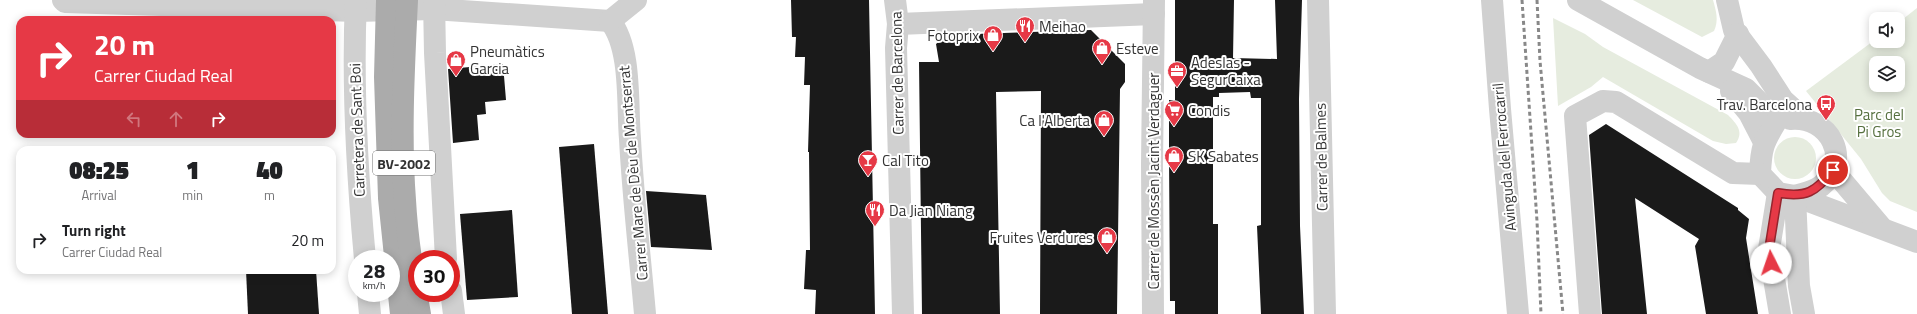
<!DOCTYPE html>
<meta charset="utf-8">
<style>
:root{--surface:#fff;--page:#f6f6f6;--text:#202124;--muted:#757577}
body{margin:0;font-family:"Titillium Web",sans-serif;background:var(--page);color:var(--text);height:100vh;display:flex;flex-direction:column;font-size:15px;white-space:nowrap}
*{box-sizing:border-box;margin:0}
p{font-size:13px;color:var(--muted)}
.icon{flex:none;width:22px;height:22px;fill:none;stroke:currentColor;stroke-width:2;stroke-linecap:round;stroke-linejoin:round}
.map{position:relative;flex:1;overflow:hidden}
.panel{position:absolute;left:16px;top:146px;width:320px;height:128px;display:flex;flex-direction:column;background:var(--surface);border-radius:12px;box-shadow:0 2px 10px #0003}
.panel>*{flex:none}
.banner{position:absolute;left:16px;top:16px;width:320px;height:122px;border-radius:12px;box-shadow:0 2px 10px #0003;background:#e63946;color:#fff;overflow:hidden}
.controls{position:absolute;left:1869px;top:12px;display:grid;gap:8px}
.controls a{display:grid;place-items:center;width:36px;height:36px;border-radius:8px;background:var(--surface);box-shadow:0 2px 10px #0003;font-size:20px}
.speed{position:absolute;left:348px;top:250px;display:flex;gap:8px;font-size:20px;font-weight:700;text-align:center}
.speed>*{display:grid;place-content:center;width:52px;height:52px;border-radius:50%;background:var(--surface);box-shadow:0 2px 10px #0003;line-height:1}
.speed small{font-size:10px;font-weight:400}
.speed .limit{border:6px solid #d22;background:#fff;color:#111}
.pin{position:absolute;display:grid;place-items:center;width:34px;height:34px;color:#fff;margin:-17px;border:2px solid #fff;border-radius:50%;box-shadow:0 1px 4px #0007}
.me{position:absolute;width:44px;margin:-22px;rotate:356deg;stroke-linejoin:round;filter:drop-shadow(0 0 3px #0008)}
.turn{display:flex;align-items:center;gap:14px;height:84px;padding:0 12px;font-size:18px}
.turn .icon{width:52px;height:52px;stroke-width:2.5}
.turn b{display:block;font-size:28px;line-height:34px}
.lanes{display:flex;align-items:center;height:38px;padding:0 12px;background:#0003;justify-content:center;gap:20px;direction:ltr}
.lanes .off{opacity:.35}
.eta{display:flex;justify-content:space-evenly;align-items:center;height:68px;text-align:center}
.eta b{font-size:24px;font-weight:800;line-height:28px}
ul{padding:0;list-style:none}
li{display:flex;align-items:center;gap:12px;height:52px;padding:0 12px}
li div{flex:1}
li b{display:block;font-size:15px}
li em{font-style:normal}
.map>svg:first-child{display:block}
.green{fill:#e6ecdf;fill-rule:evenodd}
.building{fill:#1a1a1a}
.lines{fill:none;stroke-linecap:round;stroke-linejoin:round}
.minor{stroke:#d0d0d0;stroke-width:22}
.major{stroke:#ababab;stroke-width:22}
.rail{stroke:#888;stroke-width:3;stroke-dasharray:4 3;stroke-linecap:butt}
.route-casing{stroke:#96252e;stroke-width:10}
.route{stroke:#e63946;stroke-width:7}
.labels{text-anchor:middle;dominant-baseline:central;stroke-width:4;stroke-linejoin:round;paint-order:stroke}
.shield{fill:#fff;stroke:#707070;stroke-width:1}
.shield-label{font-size:14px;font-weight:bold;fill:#333}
.poi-label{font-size:15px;fill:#333;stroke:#fff;text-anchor:start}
.street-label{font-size:15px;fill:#333;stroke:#fff}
.park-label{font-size:15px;fill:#56703f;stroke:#fff}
</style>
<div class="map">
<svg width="1917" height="314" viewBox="0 0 1917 314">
<rect width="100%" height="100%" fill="#fff"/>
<g class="green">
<path d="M 1633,0 L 1713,0 C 1716,11 1719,20 1714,31 L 1702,37 Z"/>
<path d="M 1917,8 L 1917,212 L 1890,201 L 1882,193 L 1861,159 L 1806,91 L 1876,39 L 1876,41 L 1898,41 L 1898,23 ZM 1876,63 L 1898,63 L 1898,85 L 1876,85 Z"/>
<path d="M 1553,18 L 1585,34 L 1603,47 L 1728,115 C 1737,124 1744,132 1736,143 L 1726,144 L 1713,141 L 1603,77 L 1591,87 L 1558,106 Z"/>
<circle cx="1795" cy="158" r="21"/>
</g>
<g class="building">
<polygon points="791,0 869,0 875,314 815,314 816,290 804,289 806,250 810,250 809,152 808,152 810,85 804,85 805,57 795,57 796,37 792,37"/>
<polygon points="1175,0 1234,0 1233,58 1277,59 1275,0 1302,0 1299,99 1300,226 1304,314 1261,314 1257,226 1261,225 1261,98 1251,98 1250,92 1219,93 1219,97 1213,97 1213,224 1218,224 1218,314 1175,314 1175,301 1170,301 1169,155 1169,100 1175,100"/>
<polygon points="1091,30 1125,64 1125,82 1120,89 1117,314 1040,314 1041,91 996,92 1000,314 922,314 919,62 939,62 936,44 947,35"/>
<polygon points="503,64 506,100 485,102 486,114 477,115 479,140 453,143 448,69"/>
<polygon points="1606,124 1738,208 1738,210 1749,219 1746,238 1758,314 1706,314 1695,246 1699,239 1635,198 1647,314 1602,314 1589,135"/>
<polygon points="594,144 608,314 572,314 559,147"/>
<polygon points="646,191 706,195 712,250 651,247"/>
<polygon points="512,210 518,297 467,300 460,214"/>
<polygon points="246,270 316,270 319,314 248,314"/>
</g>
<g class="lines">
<g class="minor">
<polyline points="63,0 65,2 356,11 433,9 610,21"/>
<path d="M 356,0 C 352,86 357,173 365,259"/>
<polyline points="434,0 435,53 446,259"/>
<polyline points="895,0 898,24 896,48 903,314"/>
<polyline points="1318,0 1325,314"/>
<polyline points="1492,0 1500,109 1518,314"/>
<polyline points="1578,0 1700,68 1746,89 1777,120"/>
<polyline points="1727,0 1734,30 1761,66 1783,100 1804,119"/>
<path d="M 610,21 C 632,48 627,105 630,139 C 633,197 640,256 645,314"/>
<polyline points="610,21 636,0"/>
<polyline points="898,24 1154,14"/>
<polyline points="1709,72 1724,62 1738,34"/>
<polyline points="1731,91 1749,113 1764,142"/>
<path d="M 1790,119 C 1830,115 1853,161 1821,186 C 1813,192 1804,193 1795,196"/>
<path d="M 1777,120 C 1763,143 1761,148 1760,174 L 1778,193 L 1795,196 L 1917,242"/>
<polyline points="1833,170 1882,228"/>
<polyline points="1778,193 1769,249 1780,314"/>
<polyline points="1795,196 1799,286 1804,314"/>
<polyline points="451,291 454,314"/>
<polyline points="368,293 370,314"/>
<polyline points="1153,314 1152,164 1154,0"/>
<polyline points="1590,314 1575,116 1603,101 1616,102 1733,173 1760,174"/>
</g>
<g class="major">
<polyline points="387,0 385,77 389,198 401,314"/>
<path d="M 407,0 C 404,65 400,135 405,200 C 407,238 413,276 420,314"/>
</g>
<g class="rail">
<polyline points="1522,0 1537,221 1541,314"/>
<polyline points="1537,0 1540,61 1563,314"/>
</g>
</g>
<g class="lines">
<g class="route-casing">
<path id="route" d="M 1771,263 L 1769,249 L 1778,193 C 1806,198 1816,192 1833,170"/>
</g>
<use href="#route" class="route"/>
</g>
<defs>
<g id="restaurant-pin" transform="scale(1)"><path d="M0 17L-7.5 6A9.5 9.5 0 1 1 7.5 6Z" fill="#e63946" stroke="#fff"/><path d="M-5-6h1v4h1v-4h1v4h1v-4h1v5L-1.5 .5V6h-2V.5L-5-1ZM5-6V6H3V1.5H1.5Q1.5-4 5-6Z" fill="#fff"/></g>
<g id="shop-pin" transform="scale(1)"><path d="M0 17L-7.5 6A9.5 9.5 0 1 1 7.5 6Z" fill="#e63946" stroke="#fff"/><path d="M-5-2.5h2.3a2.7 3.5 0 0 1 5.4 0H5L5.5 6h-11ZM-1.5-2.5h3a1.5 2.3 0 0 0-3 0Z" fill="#fff"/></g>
<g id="office-pin" transform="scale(1)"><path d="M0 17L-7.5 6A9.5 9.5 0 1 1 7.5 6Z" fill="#e63946" stroke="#fff"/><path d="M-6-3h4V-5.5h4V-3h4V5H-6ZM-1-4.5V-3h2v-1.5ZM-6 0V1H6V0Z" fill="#fff"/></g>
<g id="bus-pin" transform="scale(1)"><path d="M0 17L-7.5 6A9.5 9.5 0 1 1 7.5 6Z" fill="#e63946" stroke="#fff"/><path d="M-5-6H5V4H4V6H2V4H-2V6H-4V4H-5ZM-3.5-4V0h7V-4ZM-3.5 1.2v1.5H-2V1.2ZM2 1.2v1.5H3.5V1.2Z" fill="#fff"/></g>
<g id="supermarket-pin" transform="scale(1)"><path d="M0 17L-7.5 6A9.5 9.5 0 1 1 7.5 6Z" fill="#e63946" stroke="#fff"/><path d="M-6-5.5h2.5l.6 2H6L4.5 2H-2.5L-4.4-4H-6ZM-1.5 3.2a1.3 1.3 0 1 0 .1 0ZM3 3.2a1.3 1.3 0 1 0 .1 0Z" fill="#fff"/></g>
<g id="bar-pin" transform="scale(1)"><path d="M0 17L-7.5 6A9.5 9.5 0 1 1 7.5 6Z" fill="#e63946" stroke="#fff"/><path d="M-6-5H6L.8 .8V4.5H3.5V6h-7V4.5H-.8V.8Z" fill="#fff"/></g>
</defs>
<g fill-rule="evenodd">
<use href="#restaurant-pin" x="1025" y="26"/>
<use href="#shop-pin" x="993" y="35"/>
<use href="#shop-pin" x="1102" y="48"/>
<use href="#shop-pin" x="456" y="60"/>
<use href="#office-pin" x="1177" y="71"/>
<use href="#bus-pin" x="1826" y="104"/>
<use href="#supermarket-pin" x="1174" y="110"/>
<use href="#shop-pin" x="1104" y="120"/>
<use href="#shop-pin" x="1174" y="156"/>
<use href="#bar-pin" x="868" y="160"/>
<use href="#restaurant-pin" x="875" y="210"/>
<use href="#shop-pin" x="1107" y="237"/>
</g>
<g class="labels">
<rect class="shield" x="373" y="151" width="62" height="24" rx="3"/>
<g class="shield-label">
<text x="404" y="163">BV-2002</text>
</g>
<g class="poi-label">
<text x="1039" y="26">Meihao</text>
<text x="979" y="35" text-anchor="end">Fotoprix</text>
<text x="1116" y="48">Esteve</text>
<text x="470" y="51">Pneumàtics<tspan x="470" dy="17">Garcia</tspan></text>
<text x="1191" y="62">Adeslas -<tspan x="1191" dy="17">SegurCaixa</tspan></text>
<text x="1812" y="104" text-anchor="end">Trav. Barcelona</text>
<text x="1188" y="110">Condis</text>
<text x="1090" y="120" text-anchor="end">Ca l'Alberta</text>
<text x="1188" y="156">SK Sabates</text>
<text x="882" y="160">Cal Tito</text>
<text x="889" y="210">Da Jian Niang</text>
<text x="1093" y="237" text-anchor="end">Fruites Verdures</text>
</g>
<g class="street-label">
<text transform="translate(897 73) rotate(-91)">Carrer de Barcelona</text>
<text transform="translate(357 130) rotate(-92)">Carretera de Sant Boi</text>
<text transform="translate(1321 157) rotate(-91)">Carrer de Balmes</text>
<text transform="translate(1504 157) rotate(-95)">Avinguda del Ferrocarril</text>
<text transform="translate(633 173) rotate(-95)">Carrer Mare de Dèu de Montserrat</text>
<text transform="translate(1153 181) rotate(-90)">Carrer de Mossèn Jacint Verdaguer</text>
</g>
<g class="park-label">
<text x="1879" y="114">Parc del<tspan x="1879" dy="17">Pi Gros</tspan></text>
</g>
</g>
</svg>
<div class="controls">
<a><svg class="icon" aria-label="sound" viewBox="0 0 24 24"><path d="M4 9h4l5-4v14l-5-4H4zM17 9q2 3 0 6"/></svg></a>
<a><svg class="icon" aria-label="layers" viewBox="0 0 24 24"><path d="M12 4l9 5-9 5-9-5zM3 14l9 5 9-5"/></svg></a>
</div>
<div class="speed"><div>28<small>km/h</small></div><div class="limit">30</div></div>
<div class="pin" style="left:1833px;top:170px;background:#d93025"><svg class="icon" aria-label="arrive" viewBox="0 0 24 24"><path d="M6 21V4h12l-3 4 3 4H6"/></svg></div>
<svg class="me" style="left:1771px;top:263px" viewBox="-20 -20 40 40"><circle r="19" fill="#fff"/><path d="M0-13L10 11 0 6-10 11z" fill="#e63946"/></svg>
<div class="banner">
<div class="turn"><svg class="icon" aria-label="right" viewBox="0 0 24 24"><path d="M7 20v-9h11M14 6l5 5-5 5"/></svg><div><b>20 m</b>Carrer Ciudad Real</div></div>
<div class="lanes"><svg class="icon off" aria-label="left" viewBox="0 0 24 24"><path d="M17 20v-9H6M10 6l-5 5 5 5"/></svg><svg class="icon off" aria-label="ahead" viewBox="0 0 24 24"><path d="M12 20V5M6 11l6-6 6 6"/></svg><svg class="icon" aria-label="right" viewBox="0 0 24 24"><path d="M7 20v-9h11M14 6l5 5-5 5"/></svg></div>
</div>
<section class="panel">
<div class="eta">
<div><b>08:25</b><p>Arrival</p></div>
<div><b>1</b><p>min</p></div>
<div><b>40</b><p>m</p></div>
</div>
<ul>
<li><svg class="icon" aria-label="right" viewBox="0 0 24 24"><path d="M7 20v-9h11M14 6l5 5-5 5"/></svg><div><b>Turn right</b><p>Carrer Ciudad Real</p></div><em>20 m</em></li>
</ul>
</section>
</div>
